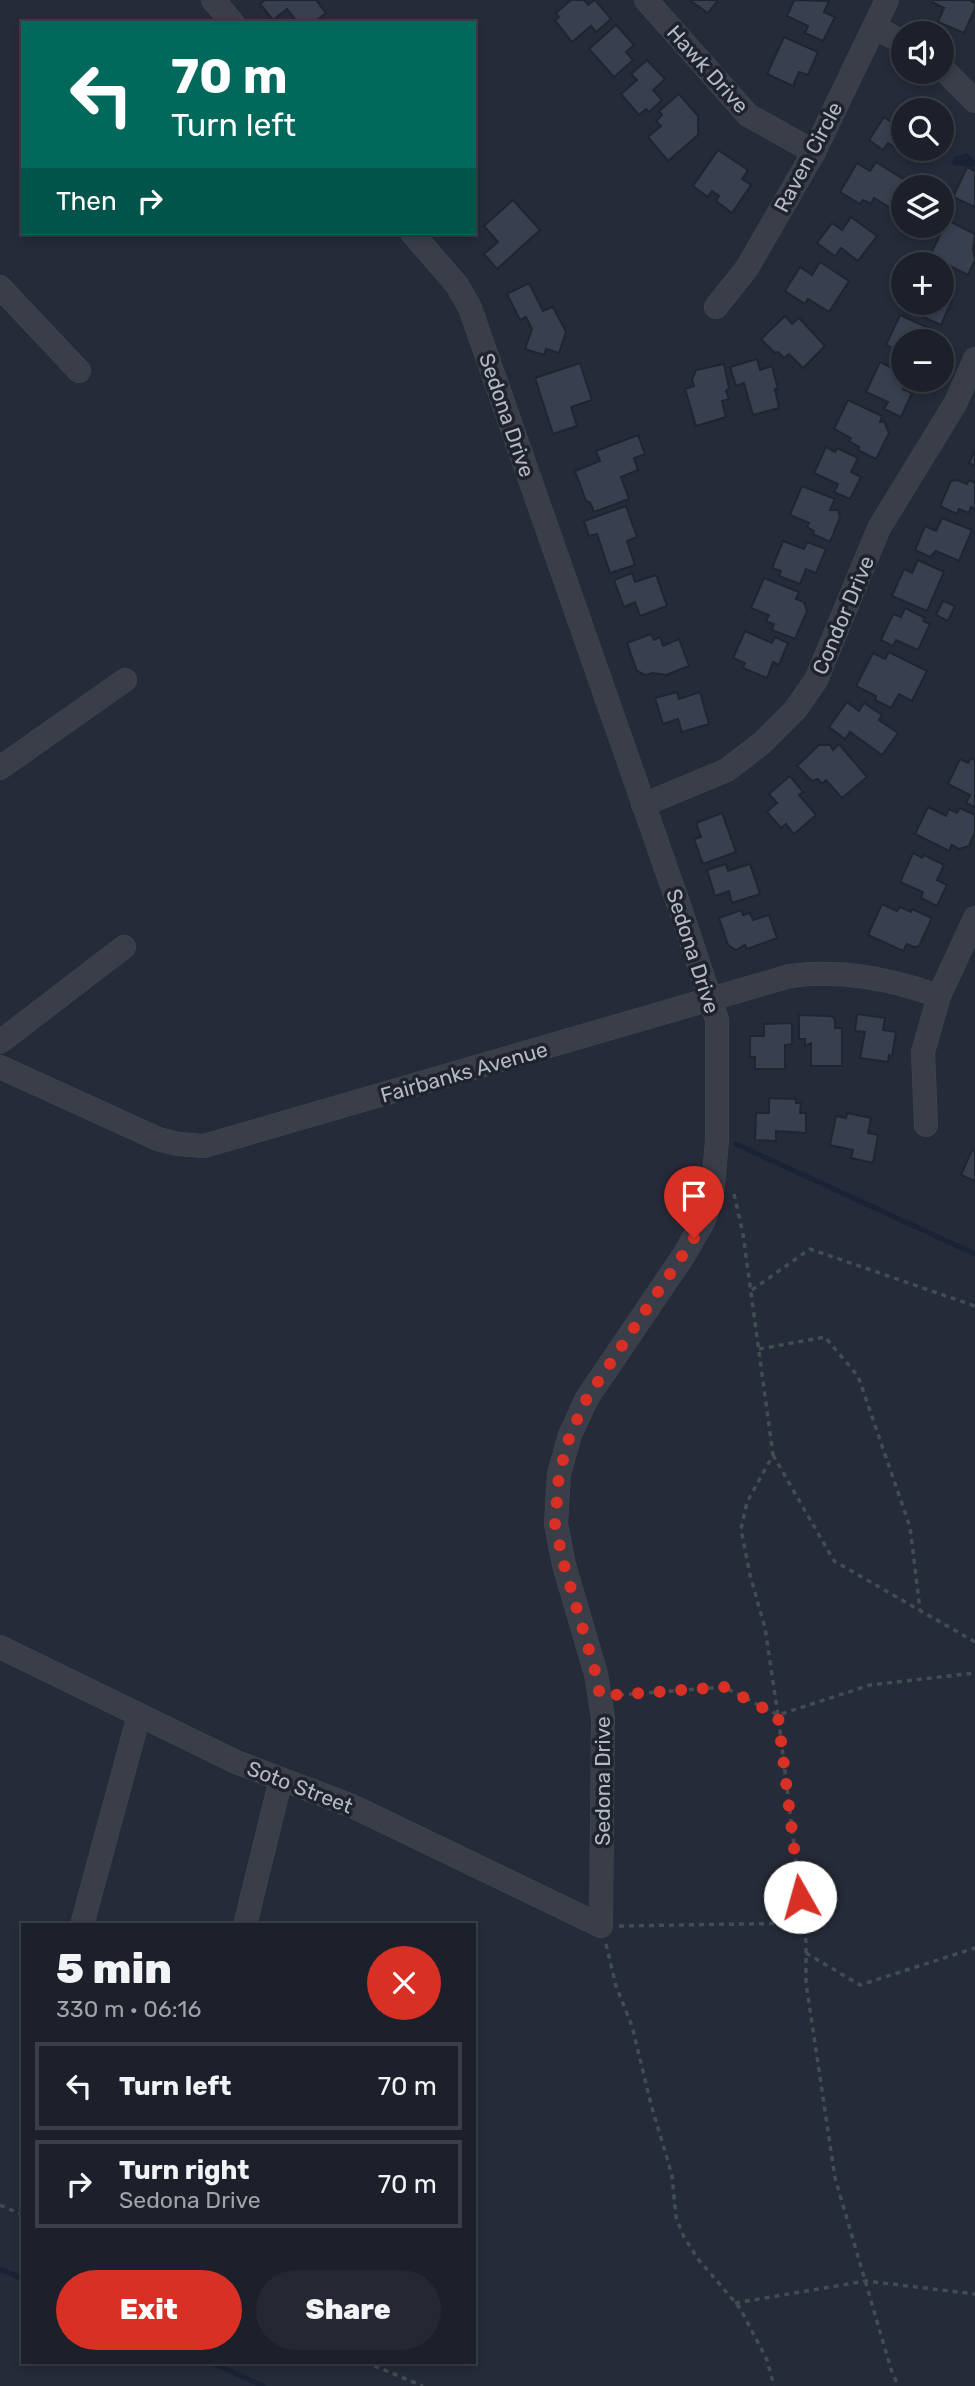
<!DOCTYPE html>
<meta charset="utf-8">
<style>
:root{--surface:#1c202a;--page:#252832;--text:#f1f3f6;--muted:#a0a3a8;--line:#3a3e47;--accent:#d93025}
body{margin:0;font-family:Rubik,sans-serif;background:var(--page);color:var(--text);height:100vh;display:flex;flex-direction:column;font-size:26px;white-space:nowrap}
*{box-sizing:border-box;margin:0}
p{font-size:23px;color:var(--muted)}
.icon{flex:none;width:38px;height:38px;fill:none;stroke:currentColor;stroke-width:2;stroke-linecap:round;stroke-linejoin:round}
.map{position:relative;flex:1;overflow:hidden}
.sheet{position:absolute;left:21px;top:1923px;width:455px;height:441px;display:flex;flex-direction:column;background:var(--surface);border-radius:0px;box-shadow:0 4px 10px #0003,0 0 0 2px var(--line)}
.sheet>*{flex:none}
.top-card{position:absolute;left:21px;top:21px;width:455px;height:214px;border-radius:0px;box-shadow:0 4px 10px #0003,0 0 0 2px var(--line);background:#00695c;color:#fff;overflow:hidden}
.buttons{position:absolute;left:891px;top:21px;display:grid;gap:14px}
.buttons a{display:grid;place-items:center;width:63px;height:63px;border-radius:50%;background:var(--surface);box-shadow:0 4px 10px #0003,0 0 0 2px var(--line);font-size:35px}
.pin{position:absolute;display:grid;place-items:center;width:60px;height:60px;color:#fff;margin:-72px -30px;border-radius:50% 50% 50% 0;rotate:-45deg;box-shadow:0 0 7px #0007}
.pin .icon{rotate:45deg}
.me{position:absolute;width:77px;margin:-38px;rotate:353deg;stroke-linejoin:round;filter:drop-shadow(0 0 5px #0008)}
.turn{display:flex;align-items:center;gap:24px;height:147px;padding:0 35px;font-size:32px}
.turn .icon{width:91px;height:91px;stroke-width:2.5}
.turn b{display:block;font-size:49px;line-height:60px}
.then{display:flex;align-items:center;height:66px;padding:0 35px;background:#0003;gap:14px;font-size:26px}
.round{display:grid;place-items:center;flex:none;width:74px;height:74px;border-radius:37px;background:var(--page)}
.headline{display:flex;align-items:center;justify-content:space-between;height:119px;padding:0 35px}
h1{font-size:42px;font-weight:800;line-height:52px}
.action{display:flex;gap:14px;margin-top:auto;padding:14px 35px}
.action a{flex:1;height:80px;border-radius:42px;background:var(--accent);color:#fff;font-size:28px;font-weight:800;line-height:80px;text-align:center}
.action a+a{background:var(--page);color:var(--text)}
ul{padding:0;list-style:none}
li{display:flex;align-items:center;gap:21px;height:88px;margin:0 14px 10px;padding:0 21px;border:4px solid var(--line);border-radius:0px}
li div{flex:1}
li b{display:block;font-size:26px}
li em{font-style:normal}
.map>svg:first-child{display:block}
.water{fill:#1a2235}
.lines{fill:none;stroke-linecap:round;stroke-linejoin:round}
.stream{stroke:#1a2235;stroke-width:5}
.building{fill:#383f4f;stroke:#202530;stroke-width:2}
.minor-casing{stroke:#424752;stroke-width:24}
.path{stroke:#404e52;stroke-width:3.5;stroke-dasharray:5 5;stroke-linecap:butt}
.minor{stroke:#393e49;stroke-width:23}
.route{stroke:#d93025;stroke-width:12;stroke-dasharray:0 21.6}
.labels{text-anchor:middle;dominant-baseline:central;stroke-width:7;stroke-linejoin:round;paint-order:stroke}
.street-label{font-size:21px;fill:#b4b9c5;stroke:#1e232e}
</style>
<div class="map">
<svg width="975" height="2386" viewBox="0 0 975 2386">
<rect width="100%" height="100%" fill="#252b38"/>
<polygon class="water" points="967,153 975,161 974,167 953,165 952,162 955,157"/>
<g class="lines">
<g class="stream">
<polyline points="736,1144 975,1254"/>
<polyline points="0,2269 23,2279"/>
<polyline points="210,2362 263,2386"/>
</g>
</g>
<g class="building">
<polygon points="265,0 316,0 326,13 313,23 298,23 287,9 273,20 260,4"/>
<polygon points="571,0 584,0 588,5 595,0 611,19 596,32 591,26 572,42 555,20 559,17 556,13"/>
<polygon points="689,0 718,0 708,13"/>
<polygon points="794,0 829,1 824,12 835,17 823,41 805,33 808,26 787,16"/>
<polygon points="933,0 969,0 975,3 975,9 964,33 938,22 944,8 932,2"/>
<polygon points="616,25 634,45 626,52 633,60 614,77 589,49"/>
<polygon points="784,37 818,52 808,75 799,72 793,86 767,74"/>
<polygon points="647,60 665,79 653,90 662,100 649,112 646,109 639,115 621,94 637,80 631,74"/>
<polygon points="679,94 698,116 698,135 668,161 648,137 661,126 656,121 662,115 659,111"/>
<polygon points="902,111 903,149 914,149 909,156 888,143 883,150 869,140 884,117 894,124"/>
<polygon points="718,150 748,170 742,179 751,185 732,213 716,201 719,196 712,191 708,197 693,186"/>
<polygon points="876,162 908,182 903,187 892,209 874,198 871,204 863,200 860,204 840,192 857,163 870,171"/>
<polygon points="967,167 975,171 975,207 953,197"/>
<polygon points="513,200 540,230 497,269 484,254 498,242 484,226"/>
<polygon points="851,217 877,236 858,261 841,248 835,256 817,243 832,223 842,230"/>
<polygon points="947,220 975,234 973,250 975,260 968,275 930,256"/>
<polygon points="820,262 849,281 829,312 808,299 805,304 785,291 800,267 812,275"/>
<polygon points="942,280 949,283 943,297 952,300 941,325 923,317 927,309 914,303 942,303"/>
<polygon points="529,283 543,311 553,307 566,332 559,353 546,349 544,355 525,349 532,329 526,317 520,320 507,294"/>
<polygon points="900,315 933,330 929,338 936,341 903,341 903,353 886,345"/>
<polygon points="785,316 792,324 799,318 825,346 803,368 789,354 784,358 778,352 775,353 761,339"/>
<polygon points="757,359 760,370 772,366 778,389 775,389 779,408 753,415 744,383 736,386 730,367"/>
<polygon points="880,362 903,373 903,380 907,380 903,389 912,393 901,417 884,409 888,402 866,392"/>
<polygon points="580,363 592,400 571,407 577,426 553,434 535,378"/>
<polygon points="724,364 729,388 726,391 729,399 722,401 726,417 696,426 685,389 694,386 692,380 696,370"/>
<polygon points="848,400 882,416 880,422 884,421 889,433 876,459 858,450 859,447 849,441 851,438 834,429"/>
<polygon points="638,435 645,454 634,458 638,470 621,477 629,499 594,512 590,502 586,501 575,471 600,461 596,451"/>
<polygon points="826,447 835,452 837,448 858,458 851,472 861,477 850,499 834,492 838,484 814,473"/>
<polygon points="975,450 975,466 969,463"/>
<polygon points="957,480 967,484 969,480 975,483 975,509 971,507 969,513 959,509 957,514 940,506 951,481"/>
<polygon points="802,486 835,499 830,510 838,510 840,517 830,542 813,534 814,531 807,527 809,523 790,515"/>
<polygon points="626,506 637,537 627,541 635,565 610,573 597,534 589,536 584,521"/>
<polygon points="942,518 972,530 959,561 936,551 930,557 915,550 925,526 936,531"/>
<polygon points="783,541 804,549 807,542 826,549 816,573 806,569 800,584 779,576 781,571 772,568"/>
<polygon points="918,560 944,572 927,611 892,596 904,569 912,573"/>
<polygon points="632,573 635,582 656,575 667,606 640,616 635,602 624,607 614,580"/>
<polygon points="764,578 799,592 796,599 804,602 807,611 795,639 772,630 774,624 766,621 769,615 751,608"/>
<polygon points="943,601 955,606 948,621 936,615"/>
<polygon points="905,608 925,618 923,621 930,624 918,650 896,640 893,646 881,640 893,614 901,617"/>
<polygon points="745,631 772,643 775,637 788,643 779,665 773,662 767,678 743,668 745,663 733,658"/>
<polygon points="651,634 654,640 660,637 663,646 679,639 689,666 666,675 653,673 645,675 637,671 627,643"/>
<polygon points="889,652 927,671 912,701 899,694 891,708 875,700 876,696 856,686 873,653 885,659"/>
<polygon points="677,692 679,699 700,692 709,724 682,732 678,719 663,724 655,698"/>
<polygon points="847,702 859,711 864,703 882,715 879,720 898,733 882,755 850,732 845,739 829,727"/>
<polygon points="839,744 867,777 842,798 826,780 822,784 818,779 812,781 797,766 819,745 830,745 833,750"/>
<polygon points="971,758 975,760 975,807 966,803 970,795 948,784 960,759 968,763"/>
<polygon points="790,776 803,792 799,795 816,815 794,834 786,824 781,828 767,812 777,803 769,794"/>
<polygon points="928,807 946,816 949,809 957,813 960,808 975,815 975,832 969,846 959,849 952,845 949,851 915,834"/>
<polygon points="722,813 736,852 703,864 694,839 701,837 696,823"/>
<polygon points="913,853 922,858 924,855 944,865 937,880 947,885 937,906 921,898 923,892 900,882"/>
<polygon points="726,864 728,871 750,864 760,894 732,903 729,891 715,896 707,870"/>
<polygon points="882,904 897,911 900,907 911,912 912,909 932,918 919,946 914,947 907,944 903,951 868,935"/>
<polygon points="741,910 743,915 750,913 753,920 769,915 777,938 747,949 745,945 736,950 728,945 719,918"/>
<polygon points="857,1014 885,1018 883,1030 896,1032 892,1056 889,1055 888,1062 860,1058 865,1032 855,1031"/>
<polygon points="799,1015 831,1016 835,1019 835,1028 842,1028 842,1066 811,1066 811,1043 805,1046 805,1039 799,1039"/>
<polygon points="792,1023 792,1044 785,1045 785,1069 755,1069 755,1057 750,1057 750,1036 764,1036 764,1024"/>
<polygon points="769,1098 796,1099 796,1103 801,1103 800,1113 806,1113 806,1133 776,1131 776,1141 755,1140 756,1113 769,1113"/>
<polygon points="847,1113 871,1118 868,1133 878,1135 873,1163 851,1158 853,1150 830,1145 836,1116 846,1118"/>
<polygon points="972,1150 975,1151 975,1181 961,1175"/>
</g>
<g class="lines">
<g class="minor-casing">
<g id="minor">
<polyline points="213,0 233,23"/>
<polyline points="646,0 748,115 814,152"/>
<polyline points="875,28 903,42"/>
<polyline points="942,68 975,101"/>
<polyline points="0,287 79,371"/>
<polyline points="716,307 747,268 814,152 887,0"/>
<polyline points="0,768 125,680"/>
<polyline points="643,805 727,770 762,743 795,710 816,680 879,528 955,404 975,359"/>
<polyline points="0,1042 124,947"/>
<path d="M 0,1067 L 158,1139 L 178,1144 L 204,1146 L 790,976 C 842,969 890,979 939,996"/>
<polyline points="926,1125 923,1052 939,996 975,918"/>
<polyline points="0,1647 236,1762 352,1806 601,1926 603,1718 596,1674 564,1565 556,1524 559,1474 570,1435 587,1398 684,1255 704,1220 712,1196 717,1141 717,1020 682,914 470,308 457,285 412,233"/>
<polyline points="82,1925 139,1715"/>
<polyline points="245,1925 281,1779"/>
</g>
</g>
<g class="path">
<polyline points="734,1194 743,1234 773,1455 747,1502 741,1529 750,1575 765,1628 778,1715 806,1942 806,1983 835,2178 891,2369 898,2386"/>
<polyline points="752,1290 810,1249 975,1306"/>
<polyline points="759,1349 825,1337 858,1376 910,1527 920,1610"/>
<polyline points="773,1455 834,1561 975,1642"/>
<polyline points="619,1695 724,1687 778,1715 870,1685 975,1673"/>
<polyline points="619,1926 803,1923"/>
<polyline points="606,1944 616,1986 632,2026 652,2108 667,2158 672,2176 676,2217 684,2237 698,2259 740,2308 767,2360 774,2386"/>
<polyline points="806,1953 860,1985 975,1948"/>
<polyline points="0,2205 23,2215"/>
<polyline points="735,2303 866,2281 975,2294"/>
<polyline points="365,2362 423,2386"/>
</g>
<use href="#minor" class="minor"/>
</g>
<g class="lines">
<polyline class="route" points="694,1238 587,1398 570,1435 559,1474 555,1524 564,1565 596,1674 600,1696 724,1687 778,1716 800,1897"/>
</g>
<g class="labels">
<g class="street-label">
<text transform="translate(708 69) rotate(48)">Hawk Drive</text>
<text transform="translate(808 157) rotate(-62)">Raven Circle</text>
<text transform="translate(507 415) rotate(71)">Sedona Drive</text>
<text transform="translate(843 615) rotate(-67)">Condor Drive</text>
<text transform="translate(693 951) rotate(72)">Sedona Drive</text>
<text transform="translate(464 1072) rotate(-16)">Fairbanks Avenue</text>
<text transform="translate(602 1781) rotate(-90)">Sedona Drive</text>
<text transform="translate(300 1787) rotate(21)">Soto Street</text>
</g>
</g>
</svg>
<div class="buttons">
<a><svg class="icon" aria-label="sound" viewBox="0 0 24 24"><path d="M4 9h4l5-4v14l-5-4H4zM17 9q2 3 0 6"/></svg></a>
<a><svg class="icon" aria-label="search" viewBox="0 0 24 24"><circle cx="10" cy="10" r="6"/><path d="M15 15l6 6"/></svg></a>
<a><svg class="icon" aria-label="layers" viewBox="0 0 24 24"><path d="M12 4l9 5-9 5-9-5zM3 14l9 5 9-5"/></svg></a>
<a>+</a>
<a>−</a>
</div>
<div class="pin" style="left:694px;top:1238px;background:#d93025"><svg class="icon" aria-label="arrive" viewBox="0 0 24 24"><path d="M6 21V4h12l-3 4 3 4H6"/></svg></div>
<svg class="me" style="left:800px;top:1897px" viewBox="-20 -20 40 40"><circle r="19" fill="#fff"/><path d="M0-13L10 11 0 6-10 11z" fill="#d93025"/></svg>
<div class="top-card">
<div class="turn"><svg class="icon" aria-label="left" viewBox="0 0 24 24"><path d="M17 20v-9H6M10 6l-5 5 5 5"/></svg><div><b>70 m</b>Turn left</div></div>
<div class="then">Then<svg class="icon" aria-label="right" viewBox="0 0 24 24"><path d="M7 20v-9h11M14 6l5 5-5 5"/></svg></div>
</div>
<section class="sheet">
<div class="headline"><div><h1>5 min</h1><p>330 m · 06:16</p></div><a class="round" style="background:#d93025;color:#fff"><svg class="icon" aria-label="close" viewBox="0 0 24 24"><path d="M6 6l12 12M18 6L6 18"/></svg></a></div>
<ul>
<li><svg class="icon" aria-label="left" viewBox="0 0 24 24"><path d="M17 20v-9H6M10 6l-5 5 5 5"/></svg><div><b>Turn left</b></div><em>70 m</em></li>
<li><svg class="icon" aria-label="right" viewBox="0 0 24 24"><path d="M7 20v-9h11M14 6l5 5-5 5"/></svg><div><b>Turn right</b><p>Sedona Drive</p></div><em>70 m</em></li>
</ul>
<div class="action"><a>Exit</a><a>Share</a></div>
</section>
</div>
